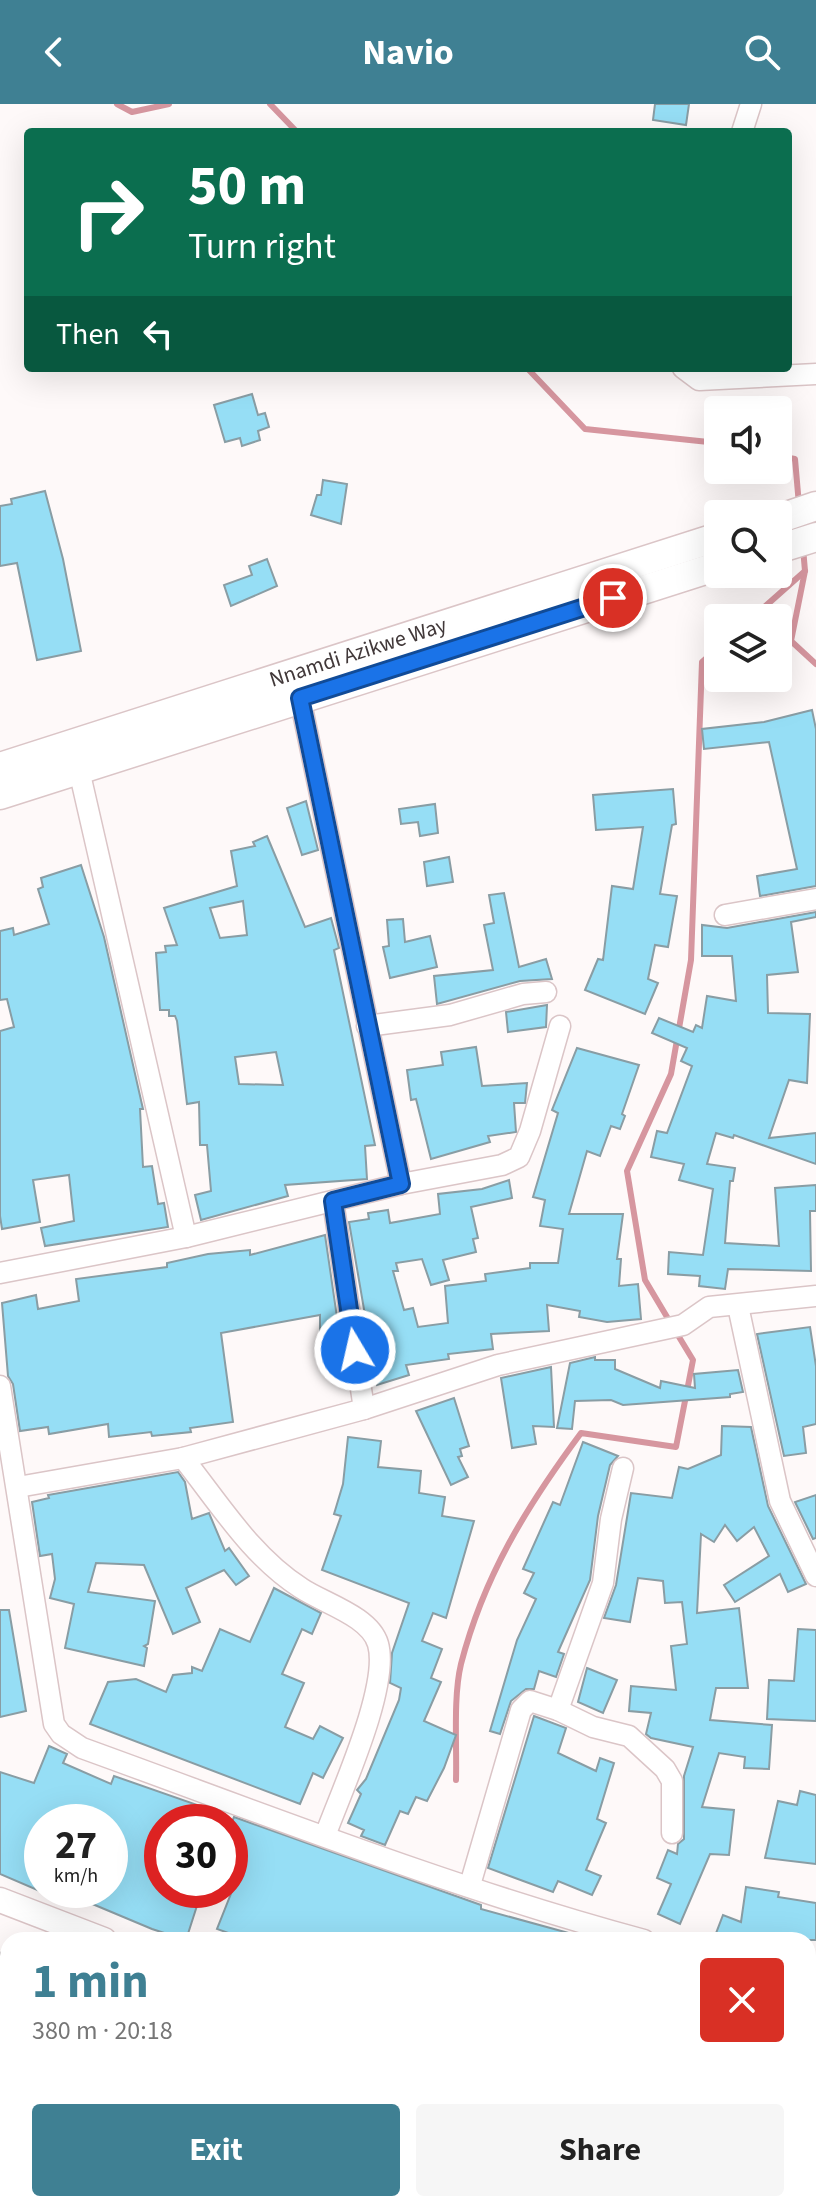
<!DOCTYPE html>
<meta charset="utf-8">
<style>
:root{--surface:#fff;--page:#f6f6f6;--text:#222;--muted:#767676;--accent:#3f8093}
body{margin:0;font-family:"Source Sans 3",sans-serif;background:var(--page);color:var(--text);height:100vh;display:flex;flex-direction:column;font-size:30px;white-space:nowrap}
*{box-sizing:border-box;margin:0}
p{font-size:26px;color:var(--muted)}
.icon{flex:none;width:44px;height:44px;fill:none;stroke:currentColor;stroke-width:2;stroke-linecap:round;stroke-linejoin:round}
.map{position:relative;flex:1;overflow:hidden}
.sheet{position:absolute;left:0px;top:1828px;width:816px;height:280px;display:flex;flex-direction:column;background:var(--surface);border-radius:24px 24px 0 0;box-shadow:0 8px 32px #0002}
.sheet>*{flex:none}
.banner{position:absolute;left:24px;top:24px;width:768px;height:244px;border-radius:8px;box-shadow:0 8px 32px #0002;background:#0b6e4f;color:#fff;overflow:hidden}
.fabs{position:absolute;left:704px;top:292px;display:grid;gap:16px}
.fabs a{display:grid;place-items:center;width:88px;height:88px;border-radius:8px;background:var(--surface);box-shadow:0 8px 32px #0002;font-size:40px}
.speed{position:absolute;left:24px;top:1700px;display:flex;gap:16px;font-size:40px;font-weight:700;text-align:center}
.speed>*{display:grid;place-content:center;width:104px;height:104px;border-radius:50%;background:var(--surface);box-shadow:0 8px 32px #0002;line-height:1}
.speed small{font-size:20px;font-weight:400}
.speed .limit{border:12px solid #d22;background:#fff;color:#111}
.pin{position:absolute;display:grid;place-items:center;width:68px;height:68px;color:#fff;margin:-34px;border:4px solid #fff;border-radius:50%;box-shadow:0 2px 8px #0007}
.me{position:absolute;width:88px;margin:-44px;rotate:351deg;stroke-linejoin:round;filter:drop-shadow(0 0 6px #0008)}
.turn{display:flex;align-items:center;gap:28px;height:168px;padding:0 32px;font-size:36px}
.turn .icon{width:104px;height:104px;stroke-width:2.5}
.turn b{display:block;font-size:56px;line-height:68px}
.then{display:flex;align-items:center;height:76px;padding:0 32px;background:#0003;gap:16px;font-size:30px}
.round{display:grid;place-items:center;flex:none;width:84px;height:84px;border-radius:8px;background:var(--page)}
.overview{display:flex;align-items:center;justify-content:space-between;height:136px;padding:0 32px}
h1{font-size:48px;font-weight:700;line-height:60px;color:var(--accent)}
.button{display:flex;gap:16px;margin-top:auto;padding:16px 32px}
.button a{flex:1;height:92px;border-radius:8px;background:var(--accent);color:#fff;font-size:32px;font-weight:700;line-height:92px;text-align:center}
.button a+a{background:var(--page);color:var(--text)}
header{display:flex;justify-content:space-between;align-items:center;height:104px;padding:0 32px;background:var(--accent);color:#fff;font-size:36px;font-weight:700}
.map>svg:first-child{display:block}
.lines{fill:none;stroke-linecap:round;stroke-linejoin:round}
.stream{stroke:#d6969f;stroke-width:6}
.building{fill:#96def5;stroke:#899da4;stroke-width:2;fill-rule:evenodd}
.minor-casing{stroke:#dbc5c7;stroke-width:23}
.major-casing{stroke:#dbc5c7;stroke-width:27}
.highway-casing{stroke:#dbc5c7;stroke-width:31}
.minor{stroke:#fff;stroke-width:20}
.major{stroke:#fff;stroke-width:24}
.highway{stroke:#fff;stroke-width:28}
.rail{stroke:#7e7677;stroke-width:6;stroke-dasharray:14 14;stroke-linecap:butt}
.route-casing{stroke:#114b97;stroke-width:20}
.route{stroke:#1a73e8;stroke-width:14}
.labels{text-anchor:middle;dominant-baseline:central;stroke-width:8;stroke-linejoin:round;paint-order:stroke}
.street-label{font-size:22px;fill:#413839;stroke:#fef9f9}
</style>
<header><svg class="icon" aria-label="back" viewBox="0 0 24 24"><path d="M15 5l-7 7 7 7"/></svg>Navio<svg class="icon" aria-label="search" viewBox="0 0 24 24"><circle cx="10" cy="10" r="6"/><path d="M15 15l6 6"/></svg></header>
<div class="map">
<svg width="816" height="2108" viewBox="0 0 816 2108">
<rect width="100%" height="100%" fill="#fef9f9"/>
<g class="lines">
<g class="stream">
<polyline points="117,0 132,8 169,0"/>
<polyline points="270,0 297,28"/>
<polyline points="527,264 585,325 718,339"/>
<polyline points="778,352 795,355 799,401"/>
<polyline points="803,444 805,467 791,537 816,560"/>
<polyline points="752,514 805,467"/>
<polyline points="670,1218 645,1176 627,1067 671,970 691,856 702,558 718,544"/>
<path d="M 456,1676 C 457,1642 453,1593 461,1560 C 484,1471 527,1402 581,1329 L 676,1343 L 693,1256 L 676,1228"/>
</g>
</g>
<g class="building">
<polygon points="655,0 689,0 686,21 653,16"/>
<polygon points="252,290 258,311 265,309 269,323 258,327 260,336 242,342 240,334 225,338 214,301"/>
<polygon points="323,376 347,380 341,420 311,411 317,391 321,391"/>
<polygon points="45,387 63,455 81,547 37,556 17,459 0,462 0,402 12,400 11,395"/>
<polygon points="267,455 277,482 231,502 224,481 252,471 249,462"/>
<polygon points="812,606 816,625 816,782 760,792 757,772 797,765 769,638 704,645 702,625 764,618"/>
<polygon points="673,685 676,720 672,721 660,790 677,792 668,843 655,841 648,875 658,879 645,910 585,886 598,855 603,856 612,782 633,785 643,723 596,726 593,691"/>
<polygon points="306,697 318,746 302,751 287,704"/>
<polygon points="435,700 438,729 420,732 418,718 401,720 399,705"/>
<path d="M 267,732 L 305,823 L 331,814 L 339,844 L 334,846 L 375,1041 L 365,1042 L 367,1075 L 285,1081 L 288,1092 L 201,1116 L 195,1091 L 211,1087 L 207,1041 L 200,1041 L 199,998 L 187,1000 L 177,917 L 175,912 L 169,912 L 169,906 L 160,906 L 156,849 L 166,848 L 165,842 L 177,841 L 164,804 L 237,782 L 231,747 L 255,742 L 253,738 ZM 243,797 L 247,831 L 220,834 L 210,804 ZM 276,948 L 283,981 L 239,980 L 235,953 Z"/>
<polygon points="449,753 453,778 427,782 424,758"/>
<polygon points="81,761 104,833 143,1005 140,1005 143,1063 152,1062 158,1100 164,1099 168,1123 45,1142 41,1124 74,1117 69,1071 33,1076 40,1118 2,1125 0,1112 0,927 14,923 7,895 0,896 0,827 13,824 14,831 49,820 38,785 43,783 41,774"/>
<polygon points="504,789 519,863 546,855 552,875 520,877 437,900 434,872 493,866 484,821 494,819 489,791"/>
<polygon points="816,808 816,813 791,818 798,868 767,871 768,909 810,910 807,979 789,976 769,1034 816,1029 816,1060 734,1031 733,1034 716,1029 707,1060 735,1064 733,1077 730,1077 725,1139 779,1142 775,1084 816,1081 816,1107 810,1107 811,1167 728,1165 725,1185 699,1182 700,1172 668,1170 669,1148 703,1151 713,1085 679,1076 684,1060 651,1053 657,1027 667,1029 692,962 681,957 687,944 652,929 659,914 693,928 696,921 702,924 707,892 736,897 732,852 702,852 702,821 727,824"/>
<polygon points="403,815 405,838 430,832 437,863 390,874 383,843 389,842 387,816"/>
<polygon points="547,901 546,923 508,928 506,908"/>
<polygon points="476,943 482,982 527,979 525,999 514,999 516,1028 488,1032 490,1038 431,1055 416,995 411,996 407,966 443,961 441,948"/>
<polygon points="577,944 639,961 622,1010 625,1012 620,1025 611,1022 600,1052 587,1047 569,1110 623,1110 617,1155 621,1155 619,1182 638,1180 641,1215 607,1218 579,1213 580,1207 547,1201 549,1227 491,1230 493,1245 448,1250 449,1255 406,1261 409,1271 377,1281 349,1118 369,1115 368,1109 388,1106 390,1119 440,1110 438,1090 482,1085 509,1076 512,1094 471,1103 478,1134 473,1135 476,1148 443,1156 449,1176 431,1181 422,1155 396,1159 398,1167 393,1167 404,1206 413,1204 418,1223 448,1219 445,1182 486,1177 485,1170 530,1164 530,1159 558,1159 563,1125 540,1122 545,1096 533,1093 558,1009 552,1006"/>
<polygon points="325,1131 338,1220 338,1249 320,1249 320,1211 221,1229 233,1318 190,1324 191,1328 152,1332 151,1328 109,1333 108,1320 49,1330 48,1323 20,1327 13,1280 8,1272 2,1199 36,1191 38,1205 79,1197 76,1175 167,1163 167,1159 208,1150 250,1146 250,1151"/>
<polygon points="810,1223 816,1262 816,1320 803,1323 806,1349 784,1352 757,1230"/>
<polygon points="595,1253 595,1256 615,1256 615,1265 660,1284 661,1277 695,1284 694,1270 738,1266 743,1288 730,1290 730,1293 623,1301 611,1296 575,1297 572,1325 557,1324 570,1259"/>
<polygon points="551,1263 554,1323 533,1322 536,1340 512,1344 501,1274"/>
<polygon points="454,1294 469,1342 460,1345 462,1352 458,1353 468,1373 451,1381 416,1307"/>
<polygon points="722,1322 751,1323 768,1402 806,1480 788,1488 780,1470 735,1498 724,1481 769,1452 754,1423 737,1437 725,1421 714,1438 701,1430 697,1509 739,1504 748,1584 716,1584 710,1616 772,1621 769,1665 744,1664 745,1653 719,1649 702,1703 734,1706 729,1751 710,1750 680,1820 658,1810 671,1780 657,1774 668,1746 677,1750 678,1740 684,1735 684,1672 693,1643 651,1634 646,1630 651,1609 629,1607 631,1582 676,1586 671,1542 687,1540 682,1498 665,1499 663,1477 638,1474 630,1518 604,1514 616,1481 631,1389 672,1394 679,1363 688,1365 721,1351"/>
<polygon points="348,1333 381,1337 378,1363 421,1367 419,1389 445,1393 442,1412 474,1417 446,1514 433,1509 422,1537 442,1545 431,1574 441,1578 424,1617 456,1631 444,1664 427,1697 416,1693 408,1710 400,1707 385,1741 361,1732 364,1726 348,1719 361,1690 357,1686 366,1675 399,1596 401,1584 390,1579 392,1549 409,1499 322,1466 341,1412 334,1410 343,1380"/>
<polygon points="583,1338 618,1352 610,1361 598,1412 590,1476 558,1548 564,1550 556,1573 539,1567 534,1585 526,1585 511,1597 500,1630 490,1627 517,1536 536,1495 524,1489 534,1469 523,1465 553,1398 560,1401"/>
<polygon points="178,1368 185,1378 192,1415 209,1409 225,1447 229,1444 249,1472 236,1481 224,1466 186,1484 200,1518 173,1530 144,1461 96,1459 88,1488 155,1497 148,1540 144,1542 147,1544 144,1562 65,1544 74,1500 50,1494 55,1475 52,1450 40,1452 32,1398 49,1394 48,1391"/>
<polygon points="816,1391 816,1434 813,1435 795,1398"/>
<polygon points="274,1484 321,1509 312,1530 302,1525 282,1570 304,1579 285,1623 313,1635 320,1622 343,1634 323,1674 313,1669 300,1700 90,1620 108,1578 136,1575 166,1588 173,1571 192,1569 192,1563 202,1567 220,1525 250,1538"/>
<polygon points="0,1506 9,1506 26,1607 0,1613"/>
<polygon points="798,1525 816,1526 816,1617 767,1615 769,1576 794,1577"/>
<polygon points="587,1564 617,1576 603,1609 578,1598"/>
<polygon points="534,1612 566,1624 558,1649 596,1667 600,1654 614,1659 597,1715 606,1719 586,1766 601,1772 592,1791 558,1777 553,1788 488,1764"/>
<polygon points="49,1642 67,1650 63,1659 111,1680 114,1672 206,1704 205,1707 232,1717 162,1718 162,1786 202,1786 186,1836 152,1825 59,1786 110,1786 110,1718 42,1718 42,1788 0,1770 0,1668 34,1679"/>
<polygon points="800,1687 816,1691 816,1760 765,1754 778,1697 797,1701"/>
<polygon points="234,1713 481,1801 481,1805 576,1831 576,1836 235,1836 237,1832 217,1825 232,1787 230,1723"/>
<polygon points="746,1783 779,1788 778,1793 816,1799 816,1836 727,1836 715,1832 723,1811 741,1818"/>
</g>
<g class="lines">
<g class="minor-casing">
<g id="minor">
<polyline points="742,28 751,0"/>
<polyline points="683,264 699,276 816,270"/>
<polyline points="300,594 401,1080"/>
<polyline points="79,666 186,1133"/>
<polyline points="725,811 816,795"/>
<polyline points="367,922 450,911 523,890 546,888"/>
<polyline points="333,1097 364,1305"/>
<polyline points="0,1169 186,1133 401,1080 502,1061 519,1053 530,1027 560,922"/>
<polyline points="738,1202 780,1397 816,1472"/>
<path d="M 0,1282 L 54,1620 L 61,1630 L 82,1644 C 267,1711 454,1785 644,1836"/>
<path d="M 183,1354 C 219,1399 251,1452 301,1484 C 323,1499 370,1512 378,1540 C 390,1582 341,1688 325,1732"/>
<polyline points="18,1383 183,1354 364,1305 498,1261 683,1221 709,1203 816,1192"/>
<polyline points="558,1606 603,1479 611,1415 623,1364"/>
<polyline points="470,1781 521,1606 530,1597 558,1606 593,1623 629,1632 665,1665 672,1677 672,1729"/>
<polyline points="808,1877 816,1879"/>
<polyline points="0,1968 8,1970"/>
<polyline points="209,2108 221,2100"/>
</g>
</g>
<g class="major-casing">
<g id="major">
<polyline points="0,1796 104,1836"/>
<polyline points="745,2100 763,2108"/>
</g>
</g>
<g class="highway-casing">
<g id="highway">
<polyline points="778,415 816,402"/>
<polyline points="778,445 816,433"/>
<path id="s1" d="M 0,663 L 718,433"/>
<polyline points="0,691 718,462"/>
</g>
</g>
<use href="#minor" class="minor"/>
<use href="#major" class="major"/>
<use href="#highway" class="highway"/>
<g class="rail">
<polyline points="0,1849 8,1853"/>
<polyline points="582,2100 600,2108"/>
</g>
</g>
<g class="lines">
<g class="route-casing">
<polyline id="route" points="355,1246 333,1097 401,1080 300,594 613,494"/>
</g>
<use href="#route" class="route"/>
</g>
<g class="labels">
<g class="street-label">
<text stroke="none"><textPath href="#s1" startOffset="376">Nnamdi Azikwe Way</textPath></text>
</g>
</g>
</svg>
<div class="fabs">
<a><svg class="icon" aria-label="sound" viewBox="0 0 24 24"><path d="M4 9h4l5-4v14l-5-4H4zM17 9q2 3 0 6"/></svg></a>
<a><svg class="icon" aria-label="search" viewBox="0 0 24 24"><circle cx="10" cy="10" r="6"/><path d="M15 15l6 6"/></svg></a>
<a><svg class="icon" aria-label="layers" viewBox="0 0 24 24"><path d="M12 4l9 5-9 5-9-5zM3 14l9 5 9-5"/></svg></a>
</div>
<div class="speed"><div>27<small>km/h</small></div><div class="limit">30</div></div>
<div class="pin" style="left:613px;top:494px;background:#d93025"><svg class="icon" aria-label="arrive" viewBox="0 0 24 24"><path d="M6 21V4h12l-3 4 3 4H6"/></svg></div>
<svg class="me" style="left:355px;top:1246px" viewBox="-20 -20 40 40"><circle r="17" fill="#1a73e8" stroke="#fff" stroke-width="3"/><path d="M0-11L8 9 0 5-8 9z" fill="#fff"/></svg>
<div class="banner">
<div class="turn"><svg class="icon" aria-label="right" viewBox="0 0 24 24"><path d="M7 20v-9h11M14 6l5 5-5 5"/></svg><div><b>50 m</b>Turn right</div></div>
<div class="then">Then<svg class="icon" aria-label="left" viewBox="0 0 24 24"><path d="M17 20v-9H6M10 6l-5 5 5 5"/></svg></div>
</div>
<section class="sheet">
<div class="overview"><div><h1>1 min</h1><p>380 m · 20:18</p></div><a class="round" style="background:#d93025;color:#fff"><svg class="icon" aria-label="close" viewBox="0 0 24 24"><path d="M6 6l12 12M18 6L6 18"/></svg></a></div>
<div class="button"><a>Exit</a><a>Share</a></div>
</section>
</div>
